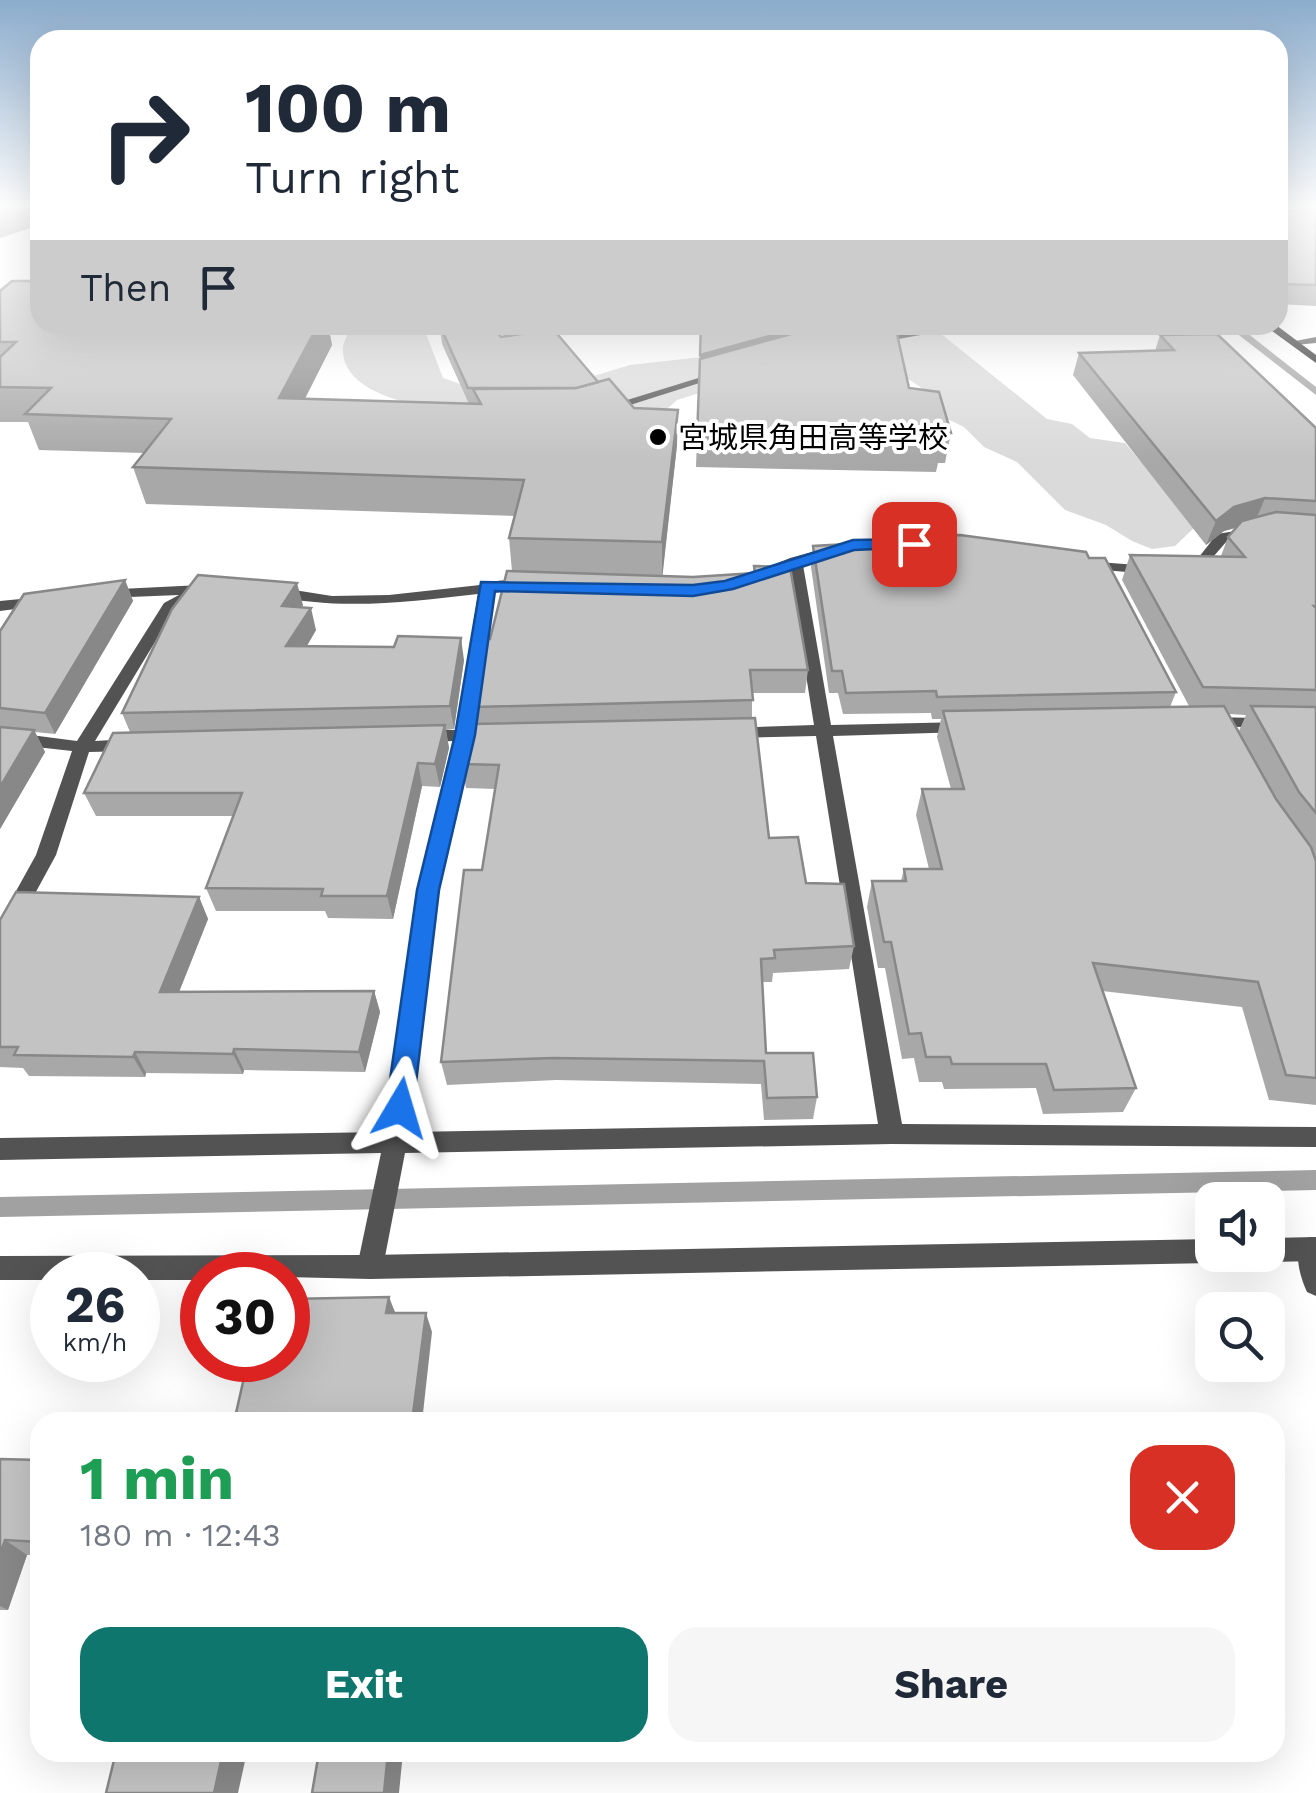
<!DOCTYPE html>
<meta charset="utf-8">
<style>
:root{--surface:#fff;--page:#f6f6f7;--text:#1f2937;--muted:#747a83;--accent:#0f766e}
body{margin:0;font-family:"Work Sans","Noto Sans JP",sans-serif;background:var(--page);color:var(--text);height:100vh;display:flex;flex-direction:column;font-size:38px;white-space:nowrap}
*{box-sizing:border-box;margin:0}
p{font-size:32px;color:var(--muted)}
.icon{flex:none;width:55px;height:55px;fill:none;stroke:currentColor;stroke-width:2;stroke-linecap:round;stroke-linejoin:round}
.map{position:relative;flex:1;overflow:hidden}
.panel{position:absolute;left:30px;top:1412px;width:1255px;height:350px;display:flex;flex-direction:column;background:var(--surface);border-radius:30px;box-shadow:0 10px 40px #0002}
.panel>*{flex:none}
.hud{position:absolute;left:30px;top:30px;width:1258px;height:305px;border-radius:30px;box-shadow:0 10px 40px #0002;background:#fff;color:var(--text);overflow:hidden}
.fabs{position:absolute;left:1195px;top:1182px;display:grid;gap:20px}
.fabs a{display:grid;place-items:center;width:90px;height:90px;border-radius:20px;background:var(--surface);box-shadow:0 10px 40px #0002;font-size:50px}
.speed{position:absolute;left:30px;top:1252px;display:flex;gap:20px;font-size:50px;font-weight:700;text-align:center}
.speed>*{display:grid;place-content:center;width:130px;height:130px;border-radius:50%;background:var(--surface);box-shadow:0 10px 40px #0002;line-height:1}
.speed small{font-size:25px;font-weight:400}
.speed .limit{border:15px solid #d22;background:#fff;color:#111}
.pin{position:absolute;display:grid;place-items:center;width:85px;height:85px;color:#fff;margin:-42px;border-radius:20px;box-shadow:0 5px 15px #0006}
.me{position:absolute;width:110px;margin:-55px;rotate:7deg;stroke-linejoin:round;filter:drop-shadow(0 0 8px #0008)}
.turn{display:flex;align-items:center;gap:35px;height:210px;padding:0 50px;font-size:45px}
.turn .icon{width:130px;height:130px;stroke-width:2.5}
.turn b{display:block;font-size:70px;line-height:85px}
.then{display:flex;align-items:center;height:95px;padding:0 50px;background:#0003;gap:20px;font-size:38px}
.round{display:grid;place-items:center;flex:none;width:105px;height:105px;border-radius:30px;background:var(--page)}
.overview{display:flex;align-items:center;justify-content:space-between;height:170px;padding:0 50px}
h1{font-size:60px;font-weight:700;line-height:75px;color:#1e9e55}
.action{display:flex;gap:20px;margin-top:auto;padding:20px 50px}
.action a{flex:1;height:115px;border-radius:30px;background:var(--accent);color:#fff;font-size:40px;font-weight:700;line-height:115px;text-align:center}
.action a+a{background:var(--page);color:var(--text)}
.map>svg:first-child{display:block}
.green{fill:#dadada}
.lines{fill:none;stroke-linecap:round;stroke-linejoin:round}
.stream{fill:#a1a1a1;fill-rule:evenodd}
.minor{fill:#535353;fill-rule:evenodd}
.tertiary{fill:#535353;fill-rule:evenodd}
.secondary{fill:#202020;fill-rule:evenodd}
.wall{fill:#a8a8a8;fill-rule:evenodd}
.shaded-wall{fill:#888}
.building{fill:#c3c3c3;stroke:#888;stroke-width:2.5}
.route{fill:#1a73e8;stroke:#114b97;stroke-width:2.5}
.poi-dot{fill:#000;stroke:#fff;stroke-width:4}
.labels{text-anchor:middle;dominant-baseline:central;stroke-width:8;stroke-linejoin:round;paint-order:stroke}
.far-poi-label{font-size:30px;fill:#000;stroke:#fff;text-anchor:start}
</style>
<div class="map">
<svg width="1316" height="1793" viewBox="0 0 1316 1793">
<rect width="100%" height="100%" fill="#fff"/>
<path class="green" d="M 351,325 L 418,325 L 425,331 L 443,378 L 475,389 L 577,381 L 630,365 L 702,357 L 861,325 L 910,325 L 940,333 L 1047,419 L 1072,424 L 1090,438 L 1125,443 L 1196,526 L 1175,546 L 1152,549 L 1132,541 L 1106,525 L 1065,510 L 1017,462 L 984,447 L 964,427 L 935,413 L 929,393 L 895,370 L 719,387 L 677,400 L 659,416 L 414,404 C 388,399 340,383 343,347 C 344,339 350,333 351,325 Z"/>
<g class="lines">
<g class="stream">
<polygon points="1226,325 1237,325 1316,387 1316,395"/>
<polygon points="1316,1170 1316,1190 0,1217 0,1197"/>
</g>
<g class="minor">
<polygon points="951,325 977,325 870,344 865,341"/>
<polygon points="1316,337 1316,343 1295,345 1290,342"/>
<polygon points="721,371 731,373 608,412 598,409"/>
<polygon points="1254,528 1261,532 1259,535 1227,541 1213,557 1210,572 1189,575 1187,572 1198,566 1199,557 1217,534"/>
<path d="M 838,545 L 845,549 L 843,552 L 803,565 L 831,725 L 965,722 L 974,727 L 965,732 L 833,736 L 902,1124 L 1316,1127 L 1316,1147 L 892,1144 L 405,1153 L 383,1267 L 379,1276 L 370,1279 L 361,1276 L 357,1267 L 381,1153 L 0,1160 L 0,1138 L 385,1132 L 418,890 L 455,741 L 419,742 L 410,736 L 419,730 L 457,730 L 478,594 C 407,602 340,611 270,595 L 270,589 L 275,587 L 332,596 L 389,595 L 480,585 C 491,580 526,577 536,584 L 529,588 L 494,593 L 474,730 L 495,729 L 504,735 L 495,741 L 472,741 L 438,890 L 409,1132 L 878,1124 L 816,736 L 729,738 L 720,733 L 729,728 L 814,725 L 789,569 L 756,579 L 749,575 L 790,558 Z"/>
<polygon points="1085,561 1150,566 1157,570 1150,574 1080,568 1078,565"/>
<polygon points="201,585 209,590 175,609 95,741 130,739 139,745 130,751 89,752 56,855 7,945 0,947 0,920 36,855 72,751 0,743 0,731 77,741 164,603 179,595 105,598 97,593 100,590"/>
<polygon points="41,597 49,602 46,605 0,611 0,601"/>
<polygon points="1209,717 1316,719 1316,729 1203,726 1200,722 1203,718"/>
<path d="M 1310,1237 L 1316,1239 L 1316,1296 L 1307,1292 C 1300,1277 1294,1255 1301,1240 Z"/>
</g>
<g class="tertiary">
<polygon points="1316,1237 1316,1261 1268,1262 1257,1255 1268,1255 1268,1238"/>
<polygon points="1212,1239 1212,1255 1223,1255 1221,1260 1212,1263 370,1279 202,1275 202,1280 138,1280 138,1275 52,1275 52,1280 0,1280 0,1256 370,1255"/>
</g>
<polygon class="secondary" points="1264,325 1276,325 1316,355 1316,363"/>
</g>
<g class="wall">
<polygon points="1278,208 1287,211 1316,209 1316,306 1278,304"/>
<polygon points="0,291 40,325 196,325 197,327 212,325 328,325 332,345 305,399 469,404 442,344 440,326 501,337 598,382 634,408 677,445 662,576 693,577 754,573 754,566 808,670 805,693 752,693 752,718 769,838 806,883 854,946 849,969 773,973 772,982 762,982 766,1053 817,1097 813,1119 764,1120 761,1084 556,1080 447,1085 441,1062 482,870 496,789 466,788 462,764 478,724 475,707 490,639 512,571 509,538 515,516 146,504 133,467 144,453 39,450 28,422 0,422"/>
<polygon points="701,325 909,388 951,433 945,463 938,463 936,472 696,467"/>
<path d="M 1160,335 L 1316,428 L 1316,1105 L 1269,1100 L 1242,1007 L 1102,991 L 1136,1088 L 1123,1112 L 1043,1114 L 1036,1088 L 944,1089 L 942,1082 L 919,1082 L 914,1058 L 902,1059 L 885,968 L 878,968 L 867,907 L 872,881 L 901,881 L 904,869 L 929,869 L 916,815 L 922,789 L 951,789 L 937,737 L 941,719 L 932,719 L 931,713 L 843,714 L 838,693 L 829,693 L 811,567 L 813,546 L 882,542 L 882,536 L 1176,692 L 1170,707 L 1189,706 L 1122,580 L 1130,555 L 1221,556 L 1228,537 L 1236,528 L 1224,531 L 1206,545 L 1073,375 L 1079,353 L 1155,351 ZM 1229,714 L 1246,715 L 1239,731 Z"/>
<polygon points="125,580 133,601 55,734 35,732 45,752 0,829 0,631"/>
<polygon points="303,605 302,607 316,630 307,646 464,660 454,729 446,730 449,748 440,787 422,786 393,919 328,918 325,911 216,911 206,888 233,816 96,816 84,793 130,732 122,713"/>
<polygon points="199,897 208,919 179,992 374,991 380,1012 365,1072 244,1070 243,1074 146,1073 145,1077 29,1076 23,1068 0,1067 0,920"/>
<polygon points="0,1459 40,1460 40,1555 27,1555 8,1610 0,1610"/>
</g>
<g class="shaded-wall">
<polygon points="9,208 40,208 40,225 0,238 0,211"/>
<polygon points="318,325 328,325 332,345 287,433 279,398"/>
<polygon points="821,325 887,325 700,373 700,355 799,328"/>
<polygon points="678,410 677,445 662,580 662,542"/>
<polygon points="1265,498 1255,522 1224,531 1206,545 1216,521 1234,507"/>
<polygon points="125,580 133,601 55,734 45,713"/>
<polygon points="297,583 303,605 288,628 282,606"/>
<polygon points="311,608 316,630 293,669 286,646"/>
<polygon points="461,638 464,660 454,729 450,706"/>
<polygon points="445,725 449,748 440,787 435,764"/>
<polygon points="34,730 45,752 0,829 0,787"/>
<polygon points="418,763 422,786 393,919 387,896"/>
<polygon points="199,897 208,919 171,1012 160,992"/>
<polygon points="374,991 380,1012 365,1072 359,1052"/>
<polygon points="234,1049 244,1070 243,1074 233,1054"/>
<polygon points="135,1052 146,1073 145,1077 133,1057"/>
<polygon points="389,1297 397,1317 386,1313"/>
<polygon points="426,1313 432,1332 422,1422 412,1422"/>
<polygon points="5,1540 27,1555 8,1610 0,1606 0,1554"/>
<polygon points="223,1752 247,1752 238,1793 214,1793"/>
<polygon points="388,1752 403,1752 399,1793 384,1793"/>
</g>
<g class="building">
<polygon points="1278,208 1282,208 1287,211 1316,209 1316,285 1283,284 1278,280"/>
<polygon points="12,281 40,281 40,325 194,325 194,327 212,325 318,325 279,398 481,404 473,389 576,388 609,379 634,408 678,410 662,542 509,538 524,480 133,467 171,419 25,414 51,388 0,387 0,357 16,342 0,342 0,291"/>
<polygon points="449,325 492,325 501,337 553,329 598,382 576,388 468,388 440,326"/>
<polygon points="701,325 821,325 799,328 700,355"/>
<polygon points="838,325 895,325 909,388 939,392 951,433 940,433 942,442 697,437 700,359 802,331"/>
<polygon points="1217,334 1316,428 1316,501 1265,498 1234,507 1216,521 1079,353 1174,350 1160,335"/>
<polygon points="1276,512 1316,515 1316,606 1314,606 1316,608 1316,690 1203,687 1130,555 1245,557 1228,537 1242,521"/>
<polygon points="960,535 1086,552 1089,558 1105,558 1176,692 937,697 936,691 846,693 842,671 832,671 813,546 884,542 882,536"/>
<polygon points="754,566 790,567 808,670 750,670 753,700 475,707 485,639 490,639 507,571 693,577 755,573"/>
<polygon points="198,575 297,583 282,606 311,608 286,646 394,647 398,636 461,638 450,706 122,713 172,609"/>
<polygon points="125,580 45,713 0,708 0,631 24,594"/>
<polygon points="1224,706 1276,799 1311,847 1316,861 1316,1078 1286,1075 1258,982 1093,963 1136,1088 1054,1090 1046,1064 952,1064 950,1057 926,1057 921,1033 909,1034 891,942 884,942 872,881 906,881 904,869 942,869 922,789 964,789 943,711"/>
<polygon points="1251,706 1316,707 1316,813 1299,792"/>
<polygon points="755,718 769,838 798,837 806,883 844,884 854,946 774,950 775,958 761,959 766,1053 813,1053 817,1097 767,1098 764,1061 553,1058 441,1062 464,870 482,870 499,765 462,764 471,724"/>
<polygon points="445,725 435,764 418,763 387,896 321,896 323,889 206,888 242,793 84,793 113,733"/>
<polygon points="0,727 34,730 0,787"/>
<polygon points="16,892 199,897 160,992 374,991 359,1052 234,1049 233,1054 135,1052 133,1057 14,1055 18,1047 0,1047 0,920"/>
<polygon points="389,1297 386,1313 426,1313 412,1422 234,1422 248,1360 288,1360 288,1299"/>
<polygon points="0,1459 40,1460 40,1542 5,1540 0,1554"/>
<polygon points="116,1752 223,1752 214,1793 106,1793"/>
<polygon points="319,1752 388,1752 384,1793 312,1793"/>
</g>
<linearGradient id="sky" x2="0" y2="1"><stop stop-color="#8baccc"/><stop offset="0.45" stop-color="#fff"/><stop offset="1" stop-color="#fff" stop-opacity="0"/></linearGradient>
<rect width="1316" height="459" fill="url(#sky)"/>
<polygon class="route" points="914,539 922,544 920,547 854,550 733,589 693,596 495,591 475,735 439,890 413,1108 409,1116 390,1116 386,1108 417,890 455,735 481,582 693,585 725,581 853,540"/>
<circle class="poi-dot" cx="658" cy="437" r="10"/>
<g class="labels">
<g class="far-poi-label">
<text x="678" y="437">宮城県角田高等学校</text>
</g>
</g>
</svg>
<div class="fabs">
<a><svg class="icon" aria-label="sound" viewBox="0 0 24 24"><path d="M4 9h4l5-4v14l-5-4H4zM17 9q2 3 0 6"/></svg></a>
<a><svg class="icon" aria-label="search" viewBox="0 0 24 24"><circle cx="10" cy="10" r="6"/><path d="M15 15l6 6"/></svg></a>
</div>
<div class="speed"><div>26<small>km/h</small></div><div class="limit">30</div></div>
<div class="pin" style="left:914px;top:544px;background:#d93025"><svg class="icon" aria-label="arrive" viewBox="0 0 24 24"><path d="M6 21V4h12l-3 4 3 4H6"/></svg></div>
<svg class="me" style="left:400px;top:1108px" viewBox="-20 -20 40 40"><path d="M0-17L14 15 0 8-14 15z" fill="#1a73e8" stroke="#fff" stroke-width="4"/></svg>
<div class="hud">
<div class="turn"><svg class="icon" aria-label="right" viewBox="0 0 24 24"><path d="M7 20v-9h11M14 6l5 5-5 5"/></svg><div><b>100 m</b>Turn right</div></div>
<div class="then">Then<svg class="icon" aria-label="arrive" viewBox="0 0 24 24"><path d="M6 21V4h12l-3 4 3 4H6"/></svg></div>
</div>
<section class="panel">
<div class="overview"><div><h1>1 min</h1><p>180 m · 12:43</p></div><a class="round" style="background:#d93025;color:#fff"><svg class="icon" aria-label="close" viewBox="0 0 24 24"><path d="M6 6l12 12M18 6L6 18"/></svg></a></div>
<div class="action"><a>Exit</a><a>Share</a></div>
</section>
</div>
